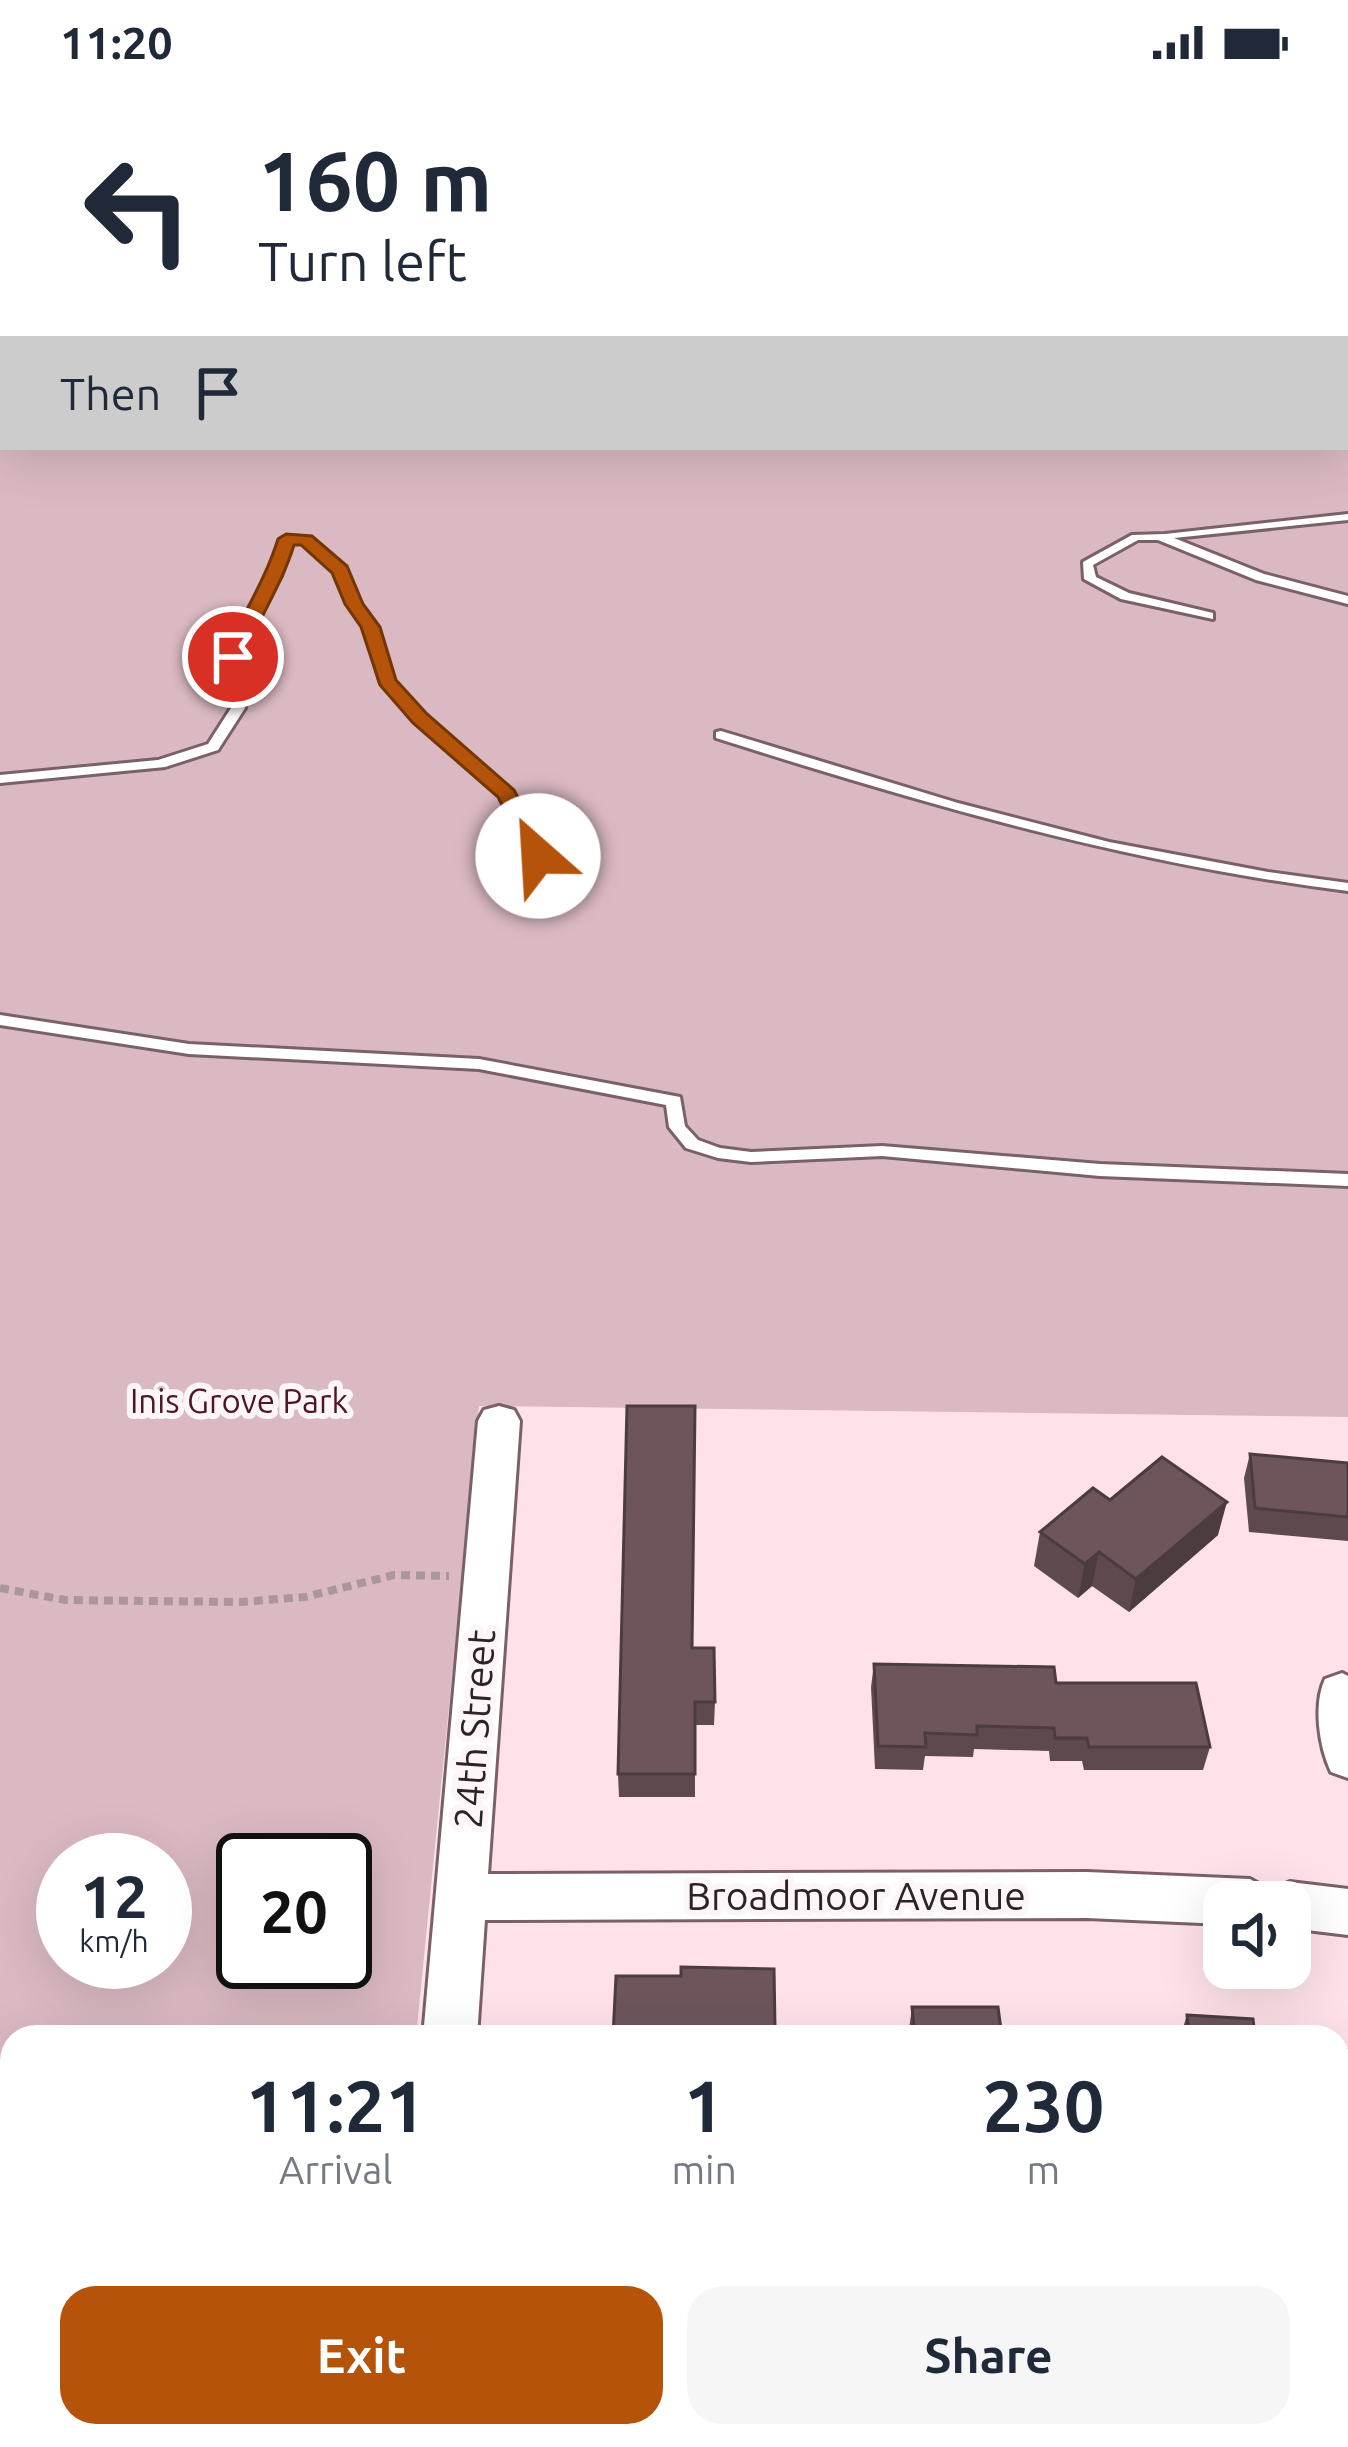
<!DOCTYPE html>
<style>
:root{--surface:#fff;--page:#f6f6f7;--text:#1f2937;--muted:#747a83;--accent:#b45309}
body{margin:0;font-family:Ubuntu,sans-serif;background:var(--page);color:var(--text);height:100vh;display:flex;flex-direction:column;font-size:45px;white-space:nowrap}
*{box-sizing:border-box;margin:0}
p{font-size:39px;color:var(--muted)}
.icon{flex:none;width:66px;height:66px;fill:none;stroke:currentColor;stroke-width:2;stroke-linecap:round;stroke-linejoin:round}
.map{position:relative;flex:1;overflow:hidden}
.details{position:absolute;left:0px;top:1941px;width:1350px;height:423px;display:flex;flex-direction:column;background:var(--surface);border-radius:36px 36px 0 0;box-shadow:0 12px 48px #0002}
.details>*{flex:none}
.guide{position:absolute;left:0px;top:0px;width:1350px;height:366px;box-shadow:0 12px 48px #0002;background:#fff;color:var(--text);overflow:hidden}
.tools{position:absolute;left:1203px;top:1797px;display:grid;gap:24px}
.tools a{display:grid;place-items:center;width:108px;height:108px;border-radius:24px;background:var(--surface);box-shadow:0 12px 48px #0002;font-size:60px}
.speed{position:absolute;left:36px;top:1749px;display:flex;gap:24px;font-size:60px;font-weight:700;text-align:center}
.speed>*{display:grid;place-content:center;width:156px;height:156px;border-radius:50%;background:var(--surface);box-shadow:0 12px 48px #0002;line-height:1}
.speed small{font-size:30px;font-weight:400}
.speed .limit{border:6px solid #111;border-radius:18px;background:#fff;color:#111}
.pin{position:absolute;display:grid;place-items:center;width:102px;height:102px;color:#fff;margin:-51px;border:6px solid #fff;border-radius:50%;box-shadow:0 3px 12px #0007}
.me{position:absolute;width:132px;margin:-66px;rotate:334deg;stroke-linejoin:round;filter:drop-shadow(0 0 9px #0008)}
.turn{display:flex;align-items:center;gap:42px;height:252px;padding:0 60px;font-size:54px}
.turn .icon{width:156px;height:156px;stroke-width:2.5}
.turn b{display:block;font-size:84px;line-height:102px}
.then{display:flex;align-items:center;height:114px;padding:0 60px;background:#0003;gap:24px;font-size:45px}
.eta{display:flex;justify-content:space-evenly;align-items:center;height:204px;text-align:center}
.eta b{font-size:72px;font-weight:600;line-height:84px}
.action{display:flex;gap:24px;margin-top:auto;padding:24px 60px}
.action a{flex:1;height:138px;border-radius:36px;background:var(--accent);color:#fff;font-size:48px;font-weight:600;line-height:138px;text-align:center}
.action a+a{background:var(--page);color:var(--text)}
.status{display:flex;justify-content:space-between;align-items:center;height:84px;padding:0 60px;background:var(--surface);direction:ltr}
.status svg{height:33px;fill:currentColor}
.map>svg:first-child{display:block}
.green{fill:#dbb9c2;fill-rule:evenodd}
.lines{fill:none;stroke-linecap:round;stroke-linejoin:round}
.lane-casing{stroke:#7a6168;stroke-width:6}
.street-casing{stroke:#7a6168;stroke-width:6}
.path-far1{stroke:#ab969b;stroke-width:3;stroke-dasharray:4.5 3;stroke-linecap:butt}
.path{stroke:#ab969b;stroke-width:8;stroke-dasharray:9 6;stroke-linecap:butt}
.lane{fill:#fff;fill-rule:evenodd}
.street{fill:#fff;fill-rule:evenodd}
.wall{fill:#5e494e}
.shaded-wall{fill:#4c3c40}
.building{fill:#6d555b;stroke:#4c3c40;stroke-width:3}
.route{fill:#b45309;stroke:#753606;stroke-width:3}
.labels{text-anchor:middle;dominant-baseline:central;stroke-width:12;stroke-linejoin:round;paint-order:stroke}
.park-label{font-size:33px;fill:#50152b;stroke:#fcf6f8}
.near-street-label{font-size:39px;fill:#2d2325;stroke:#fcf6f8}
</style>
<div class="status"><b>11:20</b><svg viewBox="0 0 49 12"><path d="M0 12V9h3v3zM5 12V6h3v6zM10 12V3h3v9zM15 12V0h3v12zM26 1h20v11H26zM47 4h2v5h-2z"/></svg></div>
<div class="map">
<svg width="1348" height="2363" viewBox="0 0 1348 2363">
<rect width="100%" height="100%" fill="#ffe2e9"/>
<g class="green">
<polygon points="582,0 1348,0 1348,26 1347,3 325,3"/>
<path d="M 1348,56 L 1348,1333 L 479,1322 L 416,1953 L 12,1953 L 12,2352 L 377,2352 L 376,2363 L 0,2363 L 0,263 L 3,363 L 1347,363 ZM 63,1776 L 165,1776 L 165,1878 L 63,1878 ZM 243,1776 L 345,1776 L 345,1878 L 243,1878 Z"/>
</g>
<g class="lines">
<g class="lane-casing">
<g id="lane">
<polygon points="1348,430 1348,436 1174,454 1264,490 1348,512 1348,520 1256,496 1158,456 1138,456 1093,481 1096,493 1129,509 1213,529 1213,535 1121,515 1084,495 1083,478 1132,451 1165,450"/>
<polygon points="287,452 310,454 344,483 360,520 377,543 392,596 425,632 512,707 545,772 543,775 533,775 531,772 501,712 415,638 380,597 365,543 348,521 335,487 303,459 292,459 281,492 253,537 239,573 236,588 245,624 218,666 165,683 0,699 0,691 158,676 208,660 231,624 224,588 227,573 241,537 269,492 281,455"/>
<path d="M 721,647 L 958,719 L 1109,758 L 1268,788 L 1348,799 L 1348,807 C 1131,780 924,720 716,654 L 716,648 Z"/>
<polygon points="0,931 189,960 479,975 680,1013 685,1042 698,1056 720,1064 751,1068 882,1062 1100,1080 1348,1090 1348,1102 1100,1092 882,1072 751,1078 718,1074 686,1064 669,1043 666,1021 479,985 189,970 0,941"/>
</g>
</g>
<g class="street-casing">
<g id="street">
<polygon points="499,1322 514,1326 520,1337 488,1790 1087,1788 1250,1795 1271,1807 1290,1798 1348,1805 1348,1851 1290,1844 1290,1818 1224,1818 1224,1840 1087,1834 485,1836 477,1953 423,1953 478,1337 484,1326"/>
<path d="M 1342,1589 L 1348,1592 L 1348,1694 L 1331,1688 C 1319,1663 1313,1620 1325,1595 Z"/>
<polygon points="387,2352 449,2352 448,2363 386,2363"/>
</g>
</g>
<g class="path-far1">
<polyline points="605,0 709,0"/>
<polyline points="1271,0 1303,3"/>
<polyline points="1032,3 1055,0"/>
<polyline points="1339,3 1348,3"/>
</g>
<polyline class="path" points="0,1504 65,1516 240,1518 305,1513 394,1491 449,1492"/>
<use href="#lane" class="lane"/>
<use href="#street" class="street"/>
</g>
<g class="wall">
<polygon points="1250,1370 1348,1379 1348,1457 1249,1448 1244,1394"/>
<polygon points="1110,1416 1218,1451 1129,1528 1092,1502 1078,1514 1034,1482 1040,1448"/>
<polygon points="692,1564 715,1618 714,1641 695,1641 695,1713 619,1713 618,1690"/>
<polygon points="874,1580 1056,1599 1210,1663 1203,1686 1084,1686 1082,1677 1050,1677 1049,1667 974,1665 973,1673 925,1672 923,1686 875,1685 871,1603"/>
<polygon points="912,1923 1002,1953 908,1953"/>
<polygon points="1187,1931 1255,1952 1272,1953 1180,1953"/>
<polygon points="1338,1964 1348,1966 1348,2058 1338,2055"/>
</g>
<g class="shaded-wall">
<polygon points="1227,1418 1218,1451 1129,1528 1136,1495"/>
<polygon points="1099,1468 1092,1502 1078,1514 1085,1480"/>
</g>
<g class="building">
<rect x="1347" y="252" width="1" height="76"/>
<polygon points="627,1322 695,1322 692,1564 714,1564 715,1618 695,1618 695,1690 618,1690"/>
<polygon points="1250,1370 1348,1379 1348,1433 1255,1424"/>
<polygon points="1162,1373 1227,1418 1136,1495 1099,1468 1085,1480 1040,1448 1093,1404 1110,1416"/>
<polygon points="874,1580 1054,1583 1056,1599 1196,1599 1210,1663 1089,1663 1087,1654 1055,1654 1054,1644 977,1642 977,1651 925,1649 926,1663 878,1662"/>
<polygon points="681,1883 774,1885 775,1943 789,1943 789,1953 613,1953 616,1892 681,1892"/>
<polygon points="912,1923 998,1923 1002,1953 915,1953"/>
<polygon points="1187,1931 1253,1935 1255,1952 1272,1953 1189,1953"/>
<polygon points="1112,1949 1175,1953 1112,1953"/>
<polygon points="1338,1964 1348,1966 1348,2034 1338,2032"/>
<rect x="600" y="2352" width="159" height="11"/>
</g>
<path class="route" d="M 286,450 L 312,452 L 347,482 L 363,520 L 380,543 L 396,596 L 427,630 L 514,706 L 549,772 L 546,777 L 530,777 L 498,713 L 413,639 L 380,601 L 361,543 L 345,520 L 332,489 L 301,461 L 294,461 C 282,500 259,535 243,573 L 227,577 L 224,573 C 241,533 265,497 278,455 Z"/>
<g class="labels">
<g class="park-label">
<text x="239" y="1316">Inis Grove Park</text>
</g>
<g class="near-street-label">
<text transform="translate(474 1645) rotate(-86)">24th Street</text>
<text x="856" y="1811">Broadmoor Avenue</text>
</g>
</g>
</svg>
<div class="tools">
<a><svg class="icon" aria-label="sound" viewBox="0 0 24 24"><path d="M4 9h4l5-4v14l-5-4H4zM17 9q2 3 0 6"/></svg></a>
</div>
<div class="speed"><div>12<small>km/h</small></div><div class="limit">20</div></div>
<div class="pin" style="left:233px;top:573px;background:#d93025"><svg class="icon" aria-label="arrive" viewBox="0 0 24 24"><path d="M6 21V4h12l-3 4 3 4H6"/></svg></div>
<svg class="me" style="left:538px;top:772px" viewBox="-20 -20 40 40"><circle r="19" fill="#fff"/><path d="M0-13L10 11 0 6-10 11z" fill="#b45309"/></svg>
<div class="guide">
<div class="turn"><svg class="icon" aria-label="left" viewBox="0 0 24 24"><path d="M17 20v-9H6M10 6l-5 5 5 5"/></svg><div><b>160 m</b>Turn left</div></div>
<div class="then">Then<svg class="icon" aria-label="arrive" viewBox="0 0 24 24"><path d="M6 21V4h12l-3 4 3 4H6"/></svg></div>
</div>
<section class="details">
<div class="eta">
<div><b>11:21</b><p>Arrival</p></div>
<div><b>1</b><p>min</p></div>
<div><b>230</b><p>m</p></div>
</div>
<div class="action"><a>Exit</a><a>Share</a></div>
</section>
</div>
